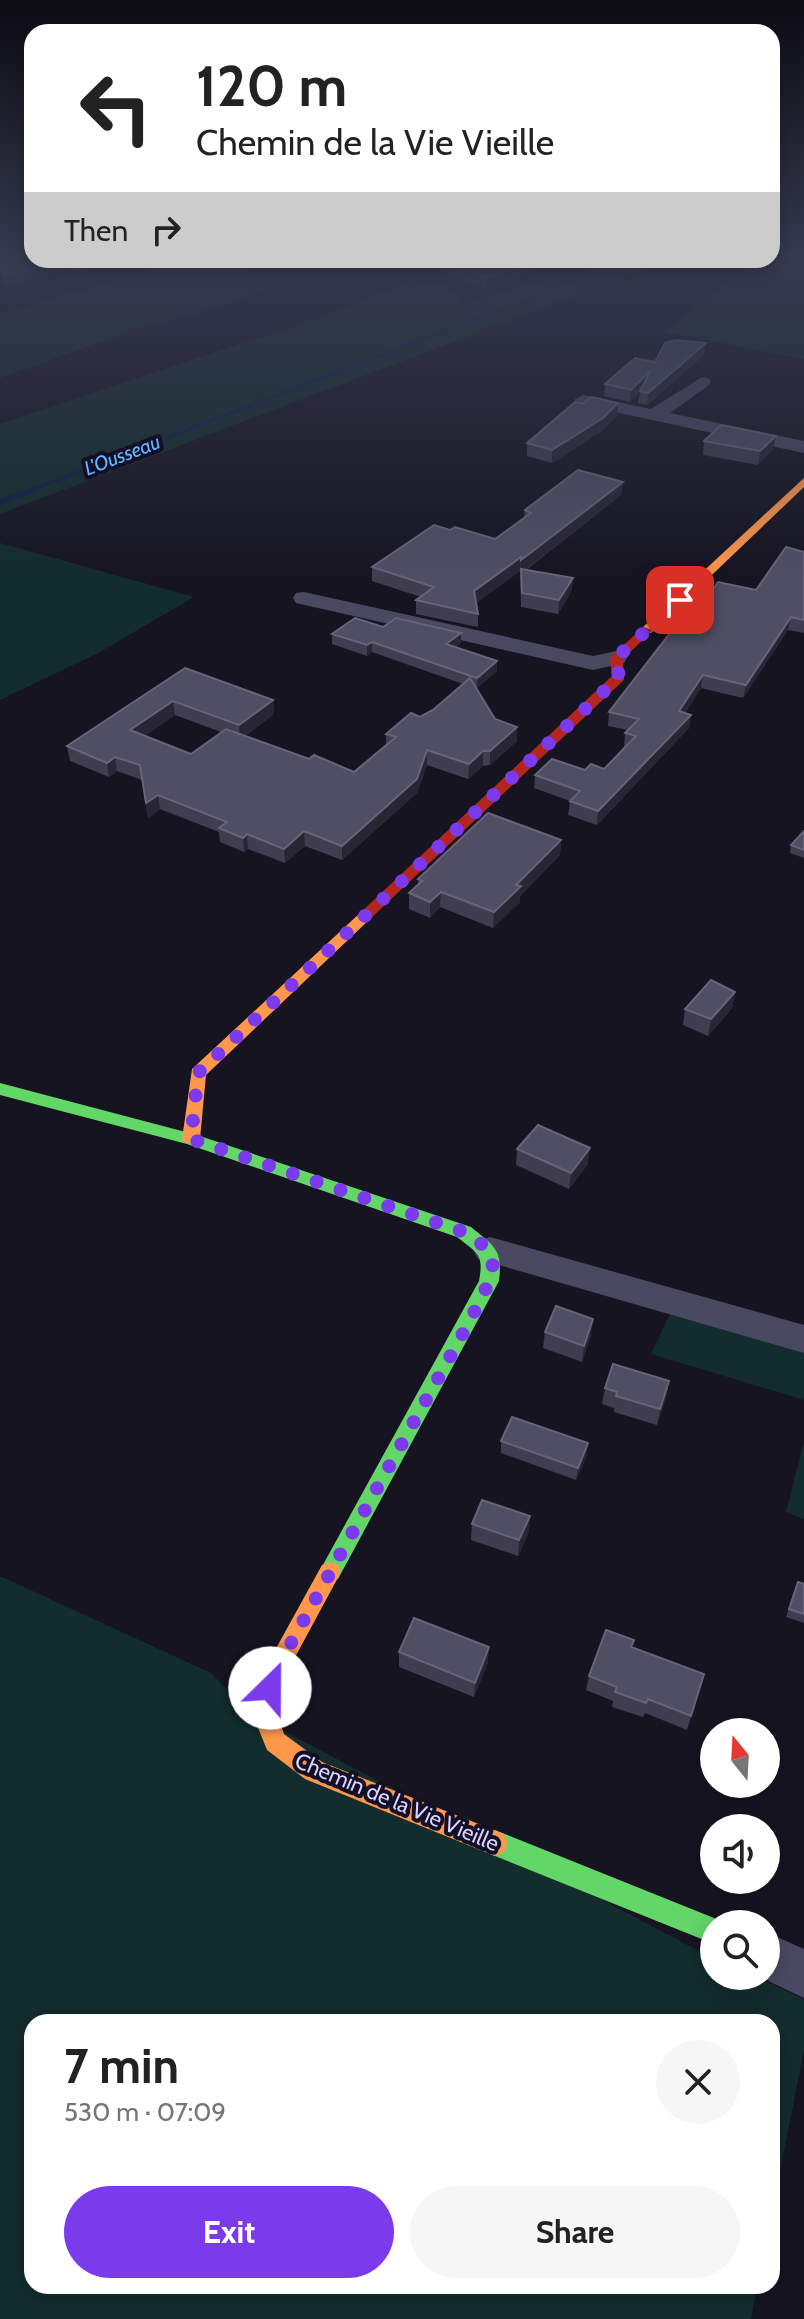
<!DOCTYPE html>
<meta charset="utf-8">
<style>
:root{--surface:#fff;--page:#f6f6f6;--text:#222;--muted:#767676;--accent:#7c3aed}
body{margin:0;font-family:Cabin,sans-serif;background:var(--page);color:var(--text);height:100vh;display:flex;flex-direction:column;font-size:30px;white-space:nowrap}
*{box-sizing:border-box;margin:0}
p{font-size:26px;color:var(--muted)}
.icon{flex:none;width:44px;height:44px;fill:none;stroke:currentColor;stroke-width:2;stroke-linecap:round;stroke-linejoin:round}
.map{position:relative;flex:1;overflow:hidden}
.panel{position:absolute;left:24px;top:2014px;width:756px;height:280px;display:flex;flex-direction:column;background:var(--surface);border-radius:24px;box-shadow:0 4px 20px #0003}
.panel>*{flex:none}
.guide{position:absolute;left:24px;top:24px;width:756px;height:244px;border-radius:24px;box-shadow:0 4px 20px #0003;background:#fff;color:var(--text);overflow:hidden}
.needle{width:52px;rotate:342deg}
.fabs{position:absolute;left:700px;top:1718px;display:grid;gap:16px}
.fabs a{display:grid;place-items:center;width:80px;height:80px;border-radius:50%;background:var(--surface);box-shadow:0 4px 20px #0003;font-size:40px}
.pin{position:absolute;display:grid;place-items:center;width:68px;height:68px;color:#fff;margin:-34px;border-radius:16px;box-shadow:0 4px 12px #0006}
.me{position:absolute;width:88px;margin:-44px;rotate:23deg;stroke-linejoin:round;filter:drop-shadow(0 0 6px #0008)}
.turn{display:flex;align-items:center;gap:28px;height:168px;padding:0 40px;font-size:36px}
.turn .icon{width:104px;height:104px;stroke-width:2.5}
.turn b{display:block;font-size:56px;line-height:68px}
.then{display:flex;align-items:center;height:76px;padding:0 40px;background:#0003;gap:16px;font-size:30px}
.round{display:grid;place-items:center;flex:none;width:84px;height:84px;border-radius:42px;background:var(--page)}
.summary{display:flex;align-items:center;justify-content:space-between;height:136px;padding:0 40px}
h1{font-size:48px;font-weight:700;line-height:60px}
.action{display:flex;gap:16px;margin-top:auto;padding:16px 40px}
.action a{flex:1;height:92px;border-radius:48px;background:var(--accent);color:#fff;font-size:32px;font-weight:700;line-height:92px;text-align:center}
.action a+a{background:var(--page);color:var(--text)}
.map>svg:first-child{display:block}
.green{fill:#132c2d}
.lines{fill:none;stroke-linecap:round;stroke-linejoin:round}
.stream-far1{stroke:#0d2144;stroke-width:4}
.stream{stroke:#0d2144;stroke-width:6}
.street{fill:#4a4962;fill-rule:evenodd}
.fast{fill:#63d668;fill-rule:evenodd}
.slow{fill:#ff974d;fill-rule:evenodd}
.jam{fill:#b3261e;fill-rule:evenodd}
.wall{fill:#403d50;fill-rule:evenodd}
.shaded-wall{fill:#282635}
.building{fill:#504e63;stroke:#66637b;stroke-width:2}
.route{stroke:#7c3aed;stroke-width:14;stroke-dasharray:0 25.2}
.labels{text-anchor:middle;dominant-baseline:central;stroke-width:8;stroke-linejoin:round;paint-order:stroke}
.far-water-label{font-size:20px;font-style:italic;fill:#62b6ff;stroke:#130f26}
.street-label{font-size:22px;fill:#d9d4ff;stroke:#130f26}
</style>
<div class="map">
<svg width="804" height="2319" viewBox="0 0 804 2319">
<rect width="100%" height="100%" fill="#161421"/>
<g class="green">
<polygon points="772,255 804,255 804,359 664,332 756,260 772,260"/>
<polygon points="185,260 296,278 228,304 128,332 0,378 0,314"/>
<polygon points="609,260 669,260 0,514 0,424 321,317 410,281 446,286 464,303 552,278 568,284 598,275 586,268"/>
<polygon points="0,543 194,597 98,653 0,700"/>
<polygon points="670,1314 804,1350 804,1400 651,1354"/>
<polygon points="804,1441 804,1519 786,1512"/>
<polygon points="0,1576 211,1673 250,1713 714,1959 714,1976 755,1976 804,1999 804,2050 772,2212 772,2022 32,2022 32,2286 757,2286 751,2319 0,2319"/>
</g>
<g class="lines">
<polyline class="stream-far1" points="26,492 478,318 651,260"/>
<polyline class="stream" points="0,502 32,490"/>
<g class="street">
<polygon points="702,377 708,378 711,382 708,386 670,413 804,441 804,453 583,405 574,400 583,395 651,409"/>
<polygon points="304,592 593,656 616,651 624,653 627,658 624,663 593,670 296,603 293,598 296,593"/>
<polygon points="490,1237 804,1325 804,1353 478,1259 473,1250 478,1241"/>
<polygon points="766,1932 804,1949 804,1998 758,1976 766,1976"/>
</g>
<g class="fast">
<path d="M 0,1083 L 197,1135 L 471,1227 C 494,1246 503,1249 499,1281 L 338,1579 L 330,1582 L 322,1579 L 319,1572 L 479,1281 C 484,1253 478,1254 457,1237 L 187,1144 L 0,1095 Z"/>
<polygon points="495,1830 714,1918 724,1924 714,1924 714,1944 495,1856 486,1852 482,1843 486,1834"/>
</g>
<g class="slow">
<polygon points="804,478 804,487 651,633 643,633 643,627"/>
<polygon points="365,911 373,916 370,919 206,1075 200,1139 197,1143 185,1143 182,1139 192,1069 360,913"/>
<polygon points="330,1562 338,1565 341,1572 286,1674 279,1720 284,1734 322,1762 504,1834 508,1843 504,1852 495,1856 305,1779 267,1750 255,1720 263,1672 322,1565"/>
</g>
<polygon class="jam" points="643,627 653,630 623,659 624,680 370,919 360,919 357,916 360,913 612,676 610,658"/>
</g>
<g class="wall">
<polygon points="32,260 120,260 78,272 68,268 5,286 0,272 0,262"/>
<polygon points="418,260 532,260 532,266 530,267 530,272 486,288 447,274 447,270"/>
<polygon points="704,355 647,405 638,403 640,392 630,402 604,396 605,384 655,362"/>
<polygon points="618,403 617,415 602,431 552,463 527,456 527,443 583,404"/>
<polygon points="776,436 773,449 758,465 703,455 704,441"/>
<polygon points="623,482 621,495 526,570 573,578 571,592 558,614 521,607 520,571 476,603 478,614 478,627 416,614 416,600 421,597 372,581 372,567 450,530 495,539 524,517 525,510"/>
<polygon points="804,552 804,633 788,630 743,698 701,688 685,713 691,715 689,728 597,825 568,815 570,801 534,788 535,775 604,769 626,747 624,746 625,733 628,730 608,726 609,712 698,613 756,590"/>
<path d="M 383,627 L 461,633 L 461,643 L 456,647 L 497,661 L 497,671 L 477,688 L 495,719 L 517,741 L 490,765 L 483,766 L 468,779 L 427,765 L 417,793 L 342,860 L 305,846 L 285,863 L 248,849 L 244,852 L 220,842 L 219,832 L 160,809 L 148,818 L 142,780 L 117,771 L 109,777 L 70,761 L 67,746 L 185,668 L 273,700 L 274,714 L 245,736 L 309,759 L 354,772 L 386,745 L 386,734 L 433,710 L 463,684 L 372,652 L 367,656 L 332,644 L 332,634 ZM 175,715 L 221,732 L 191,754 L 145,736 Z"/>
<polygon points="804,831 804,858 790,853 791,845"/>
<polygon points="561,840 560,855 520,896 520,902 493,928 440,907 430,918 409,909 409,893 418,885 418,879"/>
<polygon points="735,992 732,1008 708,1036 683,1025 685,1009"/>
<polygon points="517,1149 588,1164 569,1189 516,1165"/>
<polygon points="545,1332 591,1335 582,1362 543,1348"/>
<polygon points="669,1381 666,1397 657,1425 614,1412 614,1408 602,1404 605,1388"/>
<polygon points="501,1441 587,1455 576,1480 501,1453"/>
<polygon points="472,1524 529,1532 518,1556 471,1540"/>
<polygon points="798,1582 804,1584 804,1623 786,1617"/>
<polygon points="633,1647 704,1674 687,1730 645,1713 643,1717 612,1707 613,1701 586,1690 589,1676"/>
<polygon points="399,1652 488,1662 474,1697 399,1667"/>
</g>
<g class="shaded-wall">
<polygon points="62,260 67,260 68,268 5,286 4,277"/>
<polygon points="87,260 120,260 78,272 77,263"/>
<polygon points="523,260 532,260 532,266 530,267 530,272 486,288 486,278"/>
<polygon points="706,343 704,355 647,405 648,393"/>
<polygon points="651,370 650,382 630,402 631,390"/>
<polygon points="618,403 617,415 602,431 552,463 552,450"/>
<polygon points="776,436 773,449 758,465 760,451"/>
<polygon points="623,482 621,495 520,574 521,560"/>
<polygon points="521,557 520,571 474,605 474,591"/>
<polygon points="573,578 571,592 558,614 559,600"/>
<polygon points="791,617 788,630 743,698 746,685"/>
<polygon points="461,633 461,643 446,655 446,644"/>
<polygon points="372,642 372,652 367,656 367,645"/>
<polygon points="497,661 497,671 477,688 477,678"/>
<polygon points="703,675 701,688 677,724 679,711"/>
<polygon points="273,700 274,714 240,739 239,725"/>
<polygon points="173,701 175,715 132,745 130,730"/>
<polygon points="691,715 689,728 597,825 598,811"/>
<polygon points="517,727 517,741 490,765 490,751"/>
<polygon points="427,750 427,765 417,793 342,860 342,846"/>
<polygon points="483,751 483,766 468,779 469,764"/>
<polygon points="115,757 117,771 109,777 107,763"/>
<polygon points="158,795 160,809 148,818 146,803"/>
<polygon points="304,831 305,846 285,863 284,849"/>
<polygon points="247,834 248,849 244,852 243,838"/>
<polygon points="561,840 560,855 520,896 520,902 493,928 494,912 516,885"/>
<polygon points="441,892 440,907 430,918 430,902"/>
<polygon points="735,992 732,1008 708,1036 711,1019"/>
<polygon points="590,1148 588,1164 569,1189 571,1173"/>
<polygon points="593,1319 591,1335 582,1362 584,1346"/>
<polygon points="669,1381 666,1397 657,1425 660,1409"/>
<polygon points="588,1443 587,1455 576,1480 578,1468"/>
<polygon points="530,1516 529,1532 518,1556 519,1540"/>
<polygon points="489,1647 488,1662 474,1697 475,1683"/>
</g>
<g class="building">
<polygon points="19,255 32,255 32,260 62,260 4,277 0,262"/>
<polygon points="70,260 87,260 77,263"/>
<polygon points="445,260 524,260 530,263 486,278 447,265 453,263"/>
<polygon points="676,340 706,343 648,393 640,391 651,370 631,390 605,384 635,358 655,362 665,343"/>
<polygon points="591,397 618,403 603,418 552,450 527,443 575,402 583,404"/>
<polygon points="721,425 776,436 760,451 704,441"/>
<polygon points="578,470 623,482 521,560 521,557 474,591 478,614 416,600 434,587 372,567 434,525 450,530 455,527 495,539 531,513 525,510"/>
<polygon points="786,547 804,552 804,620 791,617 746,685 703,675 679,711 691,715 598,811 570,801 580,791 535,775 552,759 585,770 591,764 604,769 636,736 625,733 639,719 609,712 687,611 698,613 718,582 756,590"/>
<polygon points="521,569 573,578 559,600 522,593"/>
<polygon points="355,618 383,627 396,618 461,633 446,644 497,661 477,678 372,642 367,645 332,634"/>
<polygon points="185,668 273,700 239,725 173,701 130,730 191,754 226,729 309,759 314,755 354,772 396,737 386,734 411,713 420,717 433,710 470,678 495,719 517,727 490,751 483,751 469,764 427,750 417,779 342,846 304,831 284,849 247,834 243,838 219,828 227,822 158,795 146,803 140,765 115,757 107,763 67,746"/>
<polygon points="488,813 561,840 516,885 521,886 494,912 441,892 430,902 409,893 422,881 418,879"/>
<polygon points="804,831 804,850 791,845"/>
<polygon points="711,980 735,992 711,1019 685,1009"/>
<polygon points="538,1125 590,1148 571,1173 517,1149"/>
<polygon points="556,1306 593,1319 584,1346 545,1332"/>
<polygon points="613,1364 669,1381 660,1409 616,1396 617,1392 605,1388"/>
<polygon points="512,1417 588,1443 578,1468 501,1441"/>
<polygon points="482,1500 530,1516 519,1540 472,1524"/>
<polygon points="798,1582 804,1584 804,1614 789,1609"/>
<polygon points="414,1618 489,1647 475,1683 399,1652"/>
<polygon points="606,1630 634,1640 631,1647 704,1674 691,1716 648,1699 646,1703 615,1692 617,1687 589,1676"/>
</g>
<linearGradient id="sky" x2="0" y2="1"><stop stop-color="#0c0b12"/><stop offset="0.44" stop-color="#363a4e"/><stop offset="1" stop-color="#363a4e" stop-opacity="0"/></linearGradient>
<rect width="804" height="580" fill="url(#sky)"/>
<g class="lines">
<path class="route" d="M 270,1688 L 275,1672 L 471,1319 C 489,1278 512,1259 464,1232 L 191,1139 L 198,1073 L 619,677 L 616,658 L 680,600"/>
</g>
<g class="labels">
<g class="far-water-label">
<text transform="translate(122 455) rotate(-21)">L'Ousseau</text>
</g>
<g class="street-label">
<text transform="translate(397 1802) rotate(23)">Chemin de la Vie Vieille</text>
</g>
</g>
</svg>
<div class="fabs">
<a><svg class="needle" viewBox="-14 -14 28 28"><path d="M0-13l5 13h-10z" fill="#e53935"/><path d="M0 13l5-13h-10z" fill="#767676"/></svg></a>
<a><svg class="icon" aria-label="sound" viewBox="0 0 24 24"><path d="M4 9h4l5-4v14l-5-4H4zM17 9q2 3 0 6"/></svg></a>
<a><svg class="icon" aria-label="search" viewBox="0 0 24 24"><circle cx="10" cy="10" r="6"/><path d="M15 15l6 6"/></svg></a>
</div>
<div class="pin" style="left:680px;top:600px;background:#d93025"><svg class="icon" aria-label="arrive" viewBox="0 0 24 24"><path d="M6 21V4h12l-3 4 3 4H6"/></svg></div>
<svg class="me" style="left:270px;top:1688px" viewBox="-20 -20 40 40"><circle r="19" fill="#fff"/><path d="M0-13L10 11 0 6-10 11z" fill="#7c3aed"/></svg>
<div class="guide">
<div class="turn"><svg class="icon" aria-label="left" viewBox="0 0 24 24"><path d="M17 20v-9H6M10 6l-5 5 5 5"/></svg><div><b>120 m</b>Chemin de la Vie Vieille</div></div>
<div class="then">Then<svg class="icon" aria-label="right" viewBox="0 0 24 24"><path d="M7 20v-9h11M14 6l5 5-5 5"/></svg></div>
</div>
<section class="panel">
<div class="summary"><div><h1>7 min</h1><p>530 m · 07:09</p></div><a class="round"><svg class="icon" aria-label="close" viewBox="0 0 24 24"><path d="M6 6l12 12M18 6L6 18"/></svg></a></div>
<div class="action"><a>Exit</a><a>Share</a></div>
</section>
</div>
